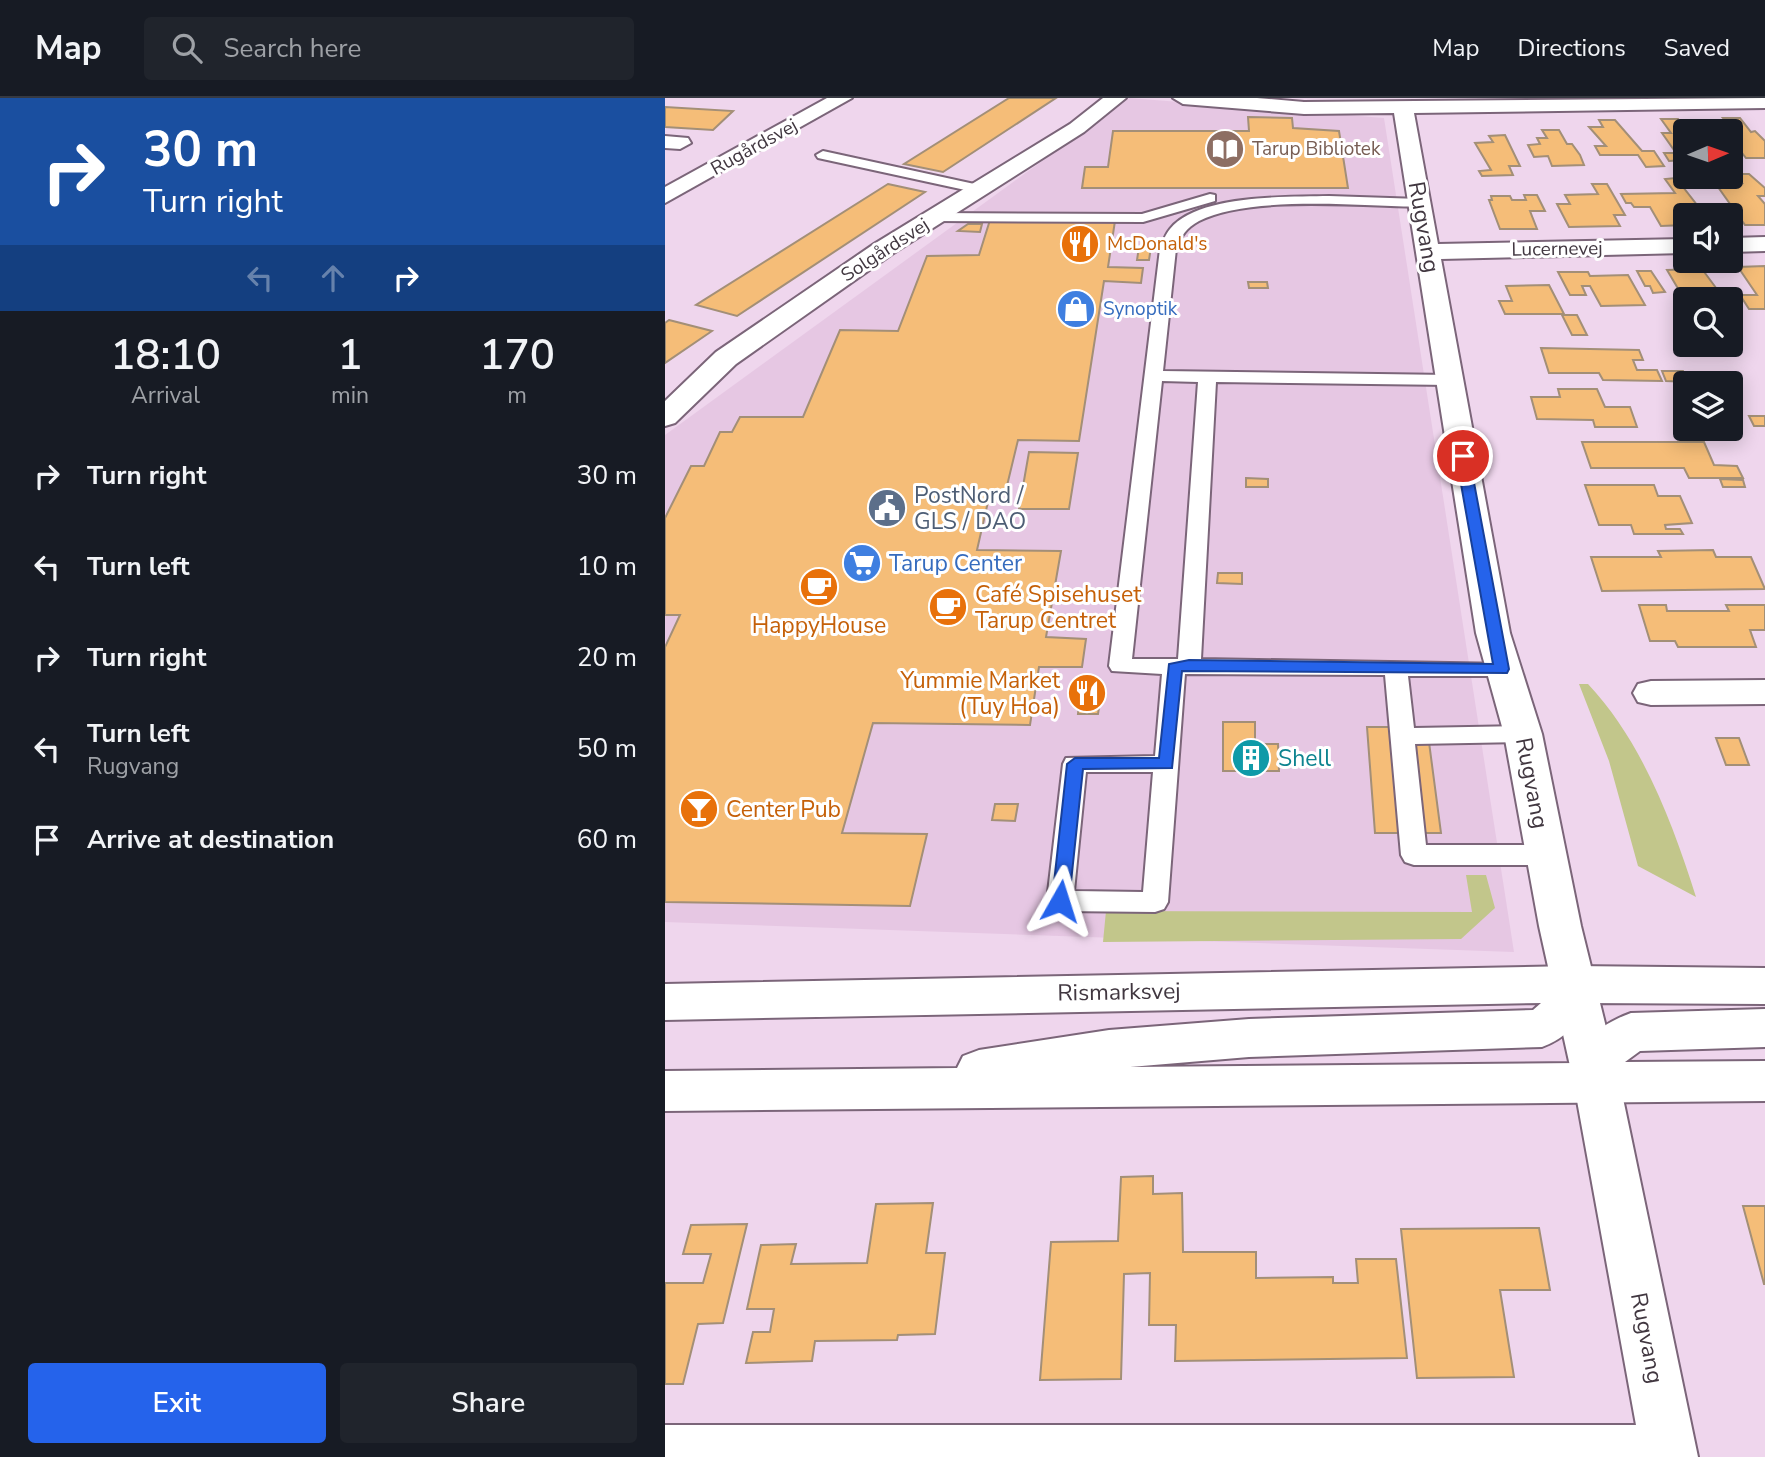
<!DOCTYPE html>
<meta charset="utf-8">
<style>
:root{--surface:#171b24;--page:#20242c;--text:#f1f3f6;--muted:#9ea1a6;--line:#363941;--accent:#2563eb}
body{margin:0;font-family:"Nunito Sans",sans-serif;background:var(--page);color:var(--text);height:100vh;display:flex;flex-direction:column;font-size:26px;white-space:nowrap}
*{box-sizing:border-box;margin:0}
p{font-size:23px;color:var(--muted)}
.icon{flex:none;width:38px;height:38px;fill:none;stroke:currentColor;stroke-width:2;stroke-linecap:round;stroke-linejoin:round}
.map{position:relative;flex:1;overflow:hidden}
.details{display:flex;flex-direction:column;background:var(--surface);width:665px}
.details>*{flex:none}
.hud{background:#1a4fa0;color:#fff;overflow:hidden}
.needle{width:46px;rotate:88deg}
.controls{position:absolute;left:1008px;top:21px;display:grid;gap:14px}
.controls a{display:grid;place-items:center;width:70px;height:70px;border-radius:7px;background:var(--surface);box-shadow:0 4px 18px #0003;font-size:35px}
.pin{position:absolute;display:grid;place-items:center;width:60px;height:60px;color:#fff;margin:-30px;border:4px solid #fff;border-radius:50%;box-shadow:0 2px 7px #0007}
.me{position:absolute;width:77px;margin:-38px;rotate:6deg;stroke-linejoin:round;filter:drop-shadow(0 0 5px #0008)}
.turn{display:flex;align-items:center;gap:24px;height:147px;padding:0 28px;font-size:32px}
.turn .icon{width:91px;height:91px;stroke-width:2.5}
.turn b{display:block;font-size:49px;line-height:60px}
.lanes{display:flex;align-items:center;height:66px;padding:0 28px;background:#0003;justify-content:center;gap:35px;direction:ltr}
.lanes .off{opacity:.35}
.eta{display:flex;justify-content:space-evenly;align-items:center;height:119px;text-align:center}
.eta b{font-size:42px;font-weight:600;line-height:49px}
.button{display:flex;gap:14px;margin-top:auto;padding:14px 28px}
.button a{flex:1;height:80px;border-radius:7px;background:var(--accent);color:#fff;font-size:28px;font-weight:600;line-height:80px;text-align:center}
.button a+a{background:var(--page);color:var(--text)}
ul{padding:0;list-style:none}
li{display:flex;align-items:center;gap:21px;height:91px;padding:0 28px}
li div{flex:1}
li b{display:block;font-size:26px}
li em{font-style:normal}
header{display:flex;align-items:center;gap:42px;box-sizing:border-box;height:98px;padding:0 35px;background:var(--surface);border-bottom:2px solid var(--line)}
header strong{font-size:33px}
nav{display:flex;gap:38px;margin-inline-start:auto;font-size:24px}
.search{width:490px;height:63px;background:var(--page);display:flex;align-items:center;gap:18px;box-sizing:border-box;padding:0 24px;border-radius:7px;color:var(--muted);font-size:26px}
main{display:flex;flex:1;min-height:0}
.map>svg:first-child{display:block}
.built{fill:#e6c7e3}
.green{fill:#c2c68b}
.building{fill:#f5bd78;stroke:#a38f77;stroke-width:2}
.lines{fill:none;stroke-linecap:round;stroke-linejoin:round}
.lane-casing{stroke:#7b6579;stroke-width:4}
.street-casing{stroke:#7b6579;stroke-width:4}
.secondary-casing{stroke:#7b6579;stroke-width:4}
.lane{fill:#fff;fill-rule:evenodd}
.street{fill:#fff;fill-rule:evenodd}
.secondary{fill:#fff;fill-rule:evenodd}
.route{fill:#2563eb;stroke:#184099;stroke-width:2}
.labels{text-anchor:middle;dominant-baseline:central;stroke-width:6;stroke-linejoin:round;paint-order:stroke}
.far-street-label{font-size:19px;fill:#413740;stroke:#fff}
.far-education-label{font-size:19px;fill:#785e54;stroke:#fff;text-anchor:start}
.far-food-label{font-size:19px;fill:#c56008;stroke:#fff;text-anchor:start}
.far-shop-label{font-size:19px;fill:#366cbe;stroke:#fff;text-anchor:start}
.street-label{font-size:23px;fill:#413740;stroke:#fff}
.service-label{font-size:23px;fill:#4e5e75;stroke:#fff;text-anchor:start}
.shop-label{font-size:23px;fill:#366cbe;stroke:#fff;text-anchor:start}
.food-label{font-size:23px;fill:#c56008;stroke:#fff;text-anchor:start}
.culture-label{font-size:23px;fill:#0d838f;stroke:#fff;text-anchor:start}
</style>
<header>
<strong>Map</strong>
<div class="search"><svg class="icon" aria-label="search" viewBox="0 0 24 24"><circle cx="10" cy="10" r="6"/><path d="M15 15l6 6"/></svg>Search here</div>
<nav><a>Map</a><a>Directions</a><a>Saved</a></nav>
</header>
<main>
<section class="details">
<div class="hud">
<div class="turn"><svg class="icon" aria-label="right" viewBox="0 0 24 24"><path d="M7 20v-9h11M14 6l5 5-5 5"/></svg><div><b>30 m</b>Turn right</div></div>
<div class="lanes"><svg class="icon off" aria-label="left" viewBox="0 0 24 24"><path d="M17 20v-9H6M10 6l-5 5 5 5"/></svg><svg class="icon off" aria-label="ahead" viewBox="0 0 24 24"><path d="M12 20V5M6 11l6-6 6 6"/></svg><svg class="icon" aria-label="right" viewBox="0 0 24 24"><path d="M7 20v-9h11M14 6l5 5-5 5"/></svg></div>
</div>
<div class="eta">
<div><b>18:10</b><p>Arrival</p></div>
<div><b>1</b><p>min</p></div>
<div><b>170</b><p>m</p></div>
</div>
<ul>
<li><svg class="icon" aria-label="right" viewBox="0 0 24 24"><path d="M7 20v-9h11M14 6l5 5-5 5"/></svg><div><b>Turn right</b></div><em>30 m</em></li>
<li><svg class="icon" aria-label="left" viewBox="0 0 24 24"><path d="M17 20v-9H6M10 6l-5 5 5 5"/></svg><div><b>Turn left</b></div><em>10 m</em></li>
<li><svg class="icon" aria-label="right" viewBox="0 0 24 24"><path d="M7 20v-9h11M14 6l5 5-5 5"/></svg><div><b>Turn right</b></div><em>20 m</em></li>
<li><svg class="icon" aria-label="left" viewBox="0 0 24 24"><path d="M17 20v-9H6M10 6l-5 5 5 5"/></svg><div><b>Turn left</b><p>Rugvang</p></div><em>50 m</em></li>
<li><svg class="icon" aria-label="arrive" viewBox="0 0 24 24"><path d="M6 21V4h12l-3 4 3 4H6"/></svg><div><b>Arrive at destination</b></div><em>60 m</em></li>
</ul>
<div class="button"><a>Exit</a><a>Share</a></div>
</section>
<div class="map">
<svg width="1100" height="1359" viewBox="0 0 1100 1359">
<rect width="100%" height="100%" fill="#efd6ed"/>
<polygon class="built" points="464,0 719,20 849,854 0,824 0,337"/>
<g class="green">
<path d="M 914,586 L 923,586 C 977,643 1008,726 1031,799 L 973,768 L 944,663 Z"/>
<polygon points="801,777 821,777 830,810 796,841 438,844 441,813 807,814"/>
</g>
<g class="building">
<polygon points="344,0 391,0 278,74 239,66"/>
<polygon points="0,9 68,13 48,32 0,29"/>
<polygon points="583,19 627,20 628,30 674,33 683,90 417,90 420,69 443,69 448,33 584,33"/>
<polygon points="1058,20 1075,20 1086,34 1090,33 1100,43 1100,60 1081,60 1066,41 1066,33 1048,33 1045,29 1065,28"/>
<polygon points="996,21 1013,21 1020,30 1029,33 1020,33 1020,62 1004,63 999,55 1011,55 997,35 1006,35"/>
<polygon points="934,22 950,22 977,53 989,53 999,68 981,69 973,57 935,57 930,48 941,48 924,29 938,29"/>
<polygon points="877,32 894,32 902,46 907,46 915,57 919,67 887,68 883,58 869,59 863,47 875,46 872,40 882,40"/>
<polygon points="840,37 855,68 844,68 848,77 817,78 814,73 826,72 810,45 828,44 824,38"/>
<polygon points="1074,76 1084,76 1100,90 1100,98 1093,98 1100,106 1100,127 1080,127 1053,89 1057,89 1054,86 1077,85 1071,78 1075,78"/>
<polygon points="1011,80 1032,107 1021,108 1027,117 1020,117 1020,127 996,128 985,109 969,109 966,105 961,105 956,96 1010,95 1000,81"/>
<polygon points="223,86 260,94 72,218 31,207"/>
<polygon points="927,86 942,86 960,117 949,117 955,128 904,129 892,106 905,106 900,97 933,96"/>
<polygon points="859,97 872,97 880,113 865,113 872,131 835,131 824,102 827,102 826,98 845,98 847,102 861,102"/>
<polygon points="325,122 450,123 443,169 478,170 476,185 439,183 414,343 353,342 340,396 325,395 312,452 396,453 381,539 421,541 417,569 374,569 365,627 208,625 177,735 262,736 245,808 0,804 0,549 15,517 0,517 0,420 26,368 39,368 55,334 67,334 75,319 138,319 175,232 233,233 262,158 314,157"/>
<polygon points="303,126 317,126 315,134 293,133"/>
<polygon points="474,149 486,149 484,162 472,162"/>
<polygon points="1100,168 1100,211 1084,211 1075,197 1092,197 1073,169"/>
<polygon points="1037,171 1057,198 1018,199 1002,172"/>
<polygon points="972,173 986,173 1000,194 988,195 985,188 980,188"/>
<polygon points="893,174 923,174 925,178 963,177 980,207 936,208 925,188 917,188 921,197 905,197"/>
<polygon points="583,184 602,184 603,190 584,190"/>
<polygon points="884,187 899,216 840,216 834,203 847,203 841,188"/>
<polygon points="897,217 912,217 922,237 907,237"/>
<polygon points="4,222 47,233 0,265 0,225"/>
<polygon points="876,250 974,252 978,262 968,262 972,272 992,272 997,283 938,282 934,275 884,275"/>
<polygon points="997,273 1018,273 1023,284 1001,283"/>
<polygon points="893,291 932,291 940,309 965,309 972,329 930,329 928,322 872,321 866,299 895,299"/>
<polygon points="1084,318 1100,318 1100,328 1089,328"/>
<polygon points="917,344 1039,344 1049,367 1072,368 1078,380 1024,380 1019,370 926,370"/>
<polygon points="364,354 413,355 404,411 354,411"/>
<polygon points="581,380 603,381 603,389 581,389"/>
<polygon points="1055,381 1078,382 1080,389 1058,389"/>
<polygon points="920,387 989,387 993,398 1015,398 1027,425 1000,427 1001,431 1015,431 1018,436 969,436 966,427 934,427"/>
<polygon points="1048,452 1051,459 1086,459 1100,491 937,493 926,459 996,459 993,453"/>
<polygon points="553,475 577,475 577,486 552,485"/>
<polygon points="974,507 1001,507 1002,513 1064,513 1061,507 1100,507 1100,532 1085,532 1091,549 1013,549 1010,543 985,543"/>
<polygon points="416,589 437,590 433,616 413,616"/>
<polygon points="558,624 590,624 590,646 613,646 614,673 558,673"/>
<polygon points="702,629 762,629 776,735 710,735"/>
<polygon points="1051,640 1074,640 1084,667 1061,667"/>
<polygon points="330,706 353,706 350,723 327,722"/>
<polygon points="488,1078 488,1096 517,1095 518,1154 591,1154 591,1180 668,1179 668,1185 693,1185 691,1161 731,1161 742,1260 510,1263 511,1227 484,1227 485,1175 459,1176 456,1281 375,1282 386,1144 453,1143 456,1079"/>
<polygon points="268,1105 261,1155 280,1155 270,1236 233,1237 232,1242 150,1243 147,1263 81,1265 88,1234 105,1234 109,1211 82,1211 96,1147 131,1146 126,1166 202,1165 211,1106"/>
<polygon points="1078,1108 1100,1108 1100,1186 1099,1186"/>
<polygon points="82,1126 58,1225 33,1226 18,1286 0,1286 0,1185 38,1185 46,1156 18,1156 26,1127"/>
<polygon points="874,1130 885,1192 835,1192 849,1279 752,1280 736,1131"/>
</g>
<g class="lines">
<g class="lane-casing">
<g id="lane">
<polygon points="158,53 314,87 321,91 314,95 153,60 151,57"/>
<polygon points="545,96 550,97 550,103 478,124 271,123 264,119 271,115 477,116"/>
<path d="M 664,98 L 755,101 L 762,105 L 755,109 C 698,108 584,97 534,123 C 521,130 516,138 511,151 L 498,273 L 785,277 L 794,282 L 785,287 L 551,284 L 536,561 L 845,566 L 848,571 L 845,576 L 837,578 L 743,578 L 749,630 L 858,628 L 866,630 L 870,636 L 866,642 L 858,644 L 750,646 L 761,747 L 880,747 L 889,750 L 893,757 L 889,764 L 880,767 L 749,767 L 740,764 L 736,757 L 720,577 L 520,576 L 503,804 L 499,811 L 490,814 L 395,813 L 386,810 L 382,803 L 398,666 L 401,660 L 490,658 L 497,576 L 447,573 L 444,568 L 495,151 C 498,144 500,137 505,131 C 533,96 623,99 664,98 ZM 497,283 L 533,284 L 513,561 L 467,561 ZM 421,674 L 488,674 L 478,794 L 409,793 Z"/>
</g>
</g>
<g class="street-casing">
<g id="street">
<polygon points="438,0 461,0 419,34 227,156 71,266 10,325 0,328 0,303 51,254 209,146 405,26"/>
<polygon points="508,0 592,0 639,4 1100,0 1100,10 749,15 773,146 1020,141 1020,155 776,161 845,535 877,636 916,828 955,986 1033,1359 0,1359 0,1327 971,1327 909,986 874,828 839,636 811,535 729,15 639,16 518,6"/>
<polygon points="0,38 23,40 26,45 15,51 0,50"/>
<polygon points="1100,139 1100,153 1066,154 1066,140"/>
<polygon points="1100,582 1100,606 986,607 973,604 968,595 973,586 986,583"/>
</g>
</g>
<g class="secondary-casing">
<g id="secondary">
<polygon points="162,0 187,0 0,105 0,89"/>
<path d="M 908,868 L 1100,870 L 1100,906 L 921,905 C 910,928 901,940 877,949 L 584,959 L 465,969 L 913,965 C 919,938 941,924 966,915 L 1100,911 L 1100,949 L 975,953 L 960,964 L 1100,963 L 1100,1003 L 0,1013 L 0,973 L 292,970 L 298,958 L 314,952 L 444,932 L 584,921 L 868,912 L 876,905 L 0,922 L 0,886 Z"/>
</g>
</g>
<use href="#lane" class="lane"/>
<use href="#street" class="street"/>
<use href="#secondary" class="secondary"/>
</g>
<polygon class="route" points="798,354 804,358 844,571 842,575 517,573 507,670 418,671 404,803 395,810 389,808 387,803 402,666 410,660 494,660 504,566 524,562 828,566 791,358"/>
<defs>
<g id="library-disc" transform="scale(2.0125)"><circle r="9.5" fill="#8d6e63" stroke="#fff"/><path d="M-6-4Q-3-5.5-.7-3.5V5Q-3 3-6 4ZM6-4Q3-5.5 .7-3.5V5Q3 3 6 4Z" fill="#fff"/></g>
<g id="restaurant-disc" transform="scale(2.0125)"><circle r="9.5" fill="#e8710a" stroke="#fff"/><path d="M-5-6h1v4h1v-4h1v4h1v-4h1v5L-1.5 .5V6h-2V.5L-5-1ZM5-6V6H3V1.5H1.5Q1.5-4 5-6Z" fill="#fff"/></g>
<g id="shop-disc" transform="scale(2.0125)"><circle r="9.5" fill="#3f7fe0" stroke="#fff"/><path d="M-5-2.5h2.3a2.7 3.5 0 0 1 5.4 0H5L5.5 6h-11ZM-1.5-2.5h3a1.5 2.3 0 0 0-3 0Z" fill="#fff"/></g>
<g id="civic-disc" transform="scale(2.0125)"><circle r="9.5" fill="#5c6f8a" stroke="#fff"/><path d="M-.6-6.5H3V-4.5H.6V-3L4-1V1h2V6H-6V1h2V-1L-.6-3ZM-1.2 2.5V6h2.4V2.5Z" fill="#fff"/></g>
<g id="supermarket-disc" transform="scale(2.0125)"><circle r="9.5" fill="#3f7fe0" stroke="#fff"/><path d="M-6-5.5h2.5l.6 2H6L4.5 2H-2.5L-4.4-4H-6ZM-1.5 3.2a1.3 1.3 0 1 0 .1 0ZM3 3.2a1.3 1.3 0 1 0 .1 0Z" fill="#fff"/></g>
<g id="cafe-disc" transform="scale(2.0125)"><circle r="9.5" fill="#e8710a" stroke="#fff"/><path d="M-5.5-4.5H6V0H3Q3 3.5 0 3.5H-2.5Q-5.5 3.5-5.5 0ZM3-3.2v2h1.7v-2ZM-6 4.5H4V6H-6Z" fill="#fff"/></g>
<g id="building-disc" transform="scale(2.0125)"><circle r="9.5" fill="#0f9aa8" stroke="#fff"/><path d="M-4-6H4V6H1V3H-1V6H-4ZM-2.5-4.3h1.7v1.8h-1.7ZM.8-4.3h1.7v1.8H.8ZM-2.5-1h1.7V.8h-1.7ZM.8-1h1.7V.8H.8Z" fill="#fff"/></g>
<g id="bar-disc" transform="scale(2.0125)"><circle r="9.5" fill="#e8710a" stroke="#fff"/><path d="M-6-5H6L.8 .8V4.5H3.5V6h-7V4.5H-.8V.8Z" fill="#fff"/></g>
</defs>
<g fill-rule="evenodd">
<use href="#library-disc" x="560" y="51"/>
<use href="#restaurant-disc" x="415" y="146"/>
<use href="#shop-disc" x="411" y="211"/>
<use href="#civic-disc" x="222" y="410"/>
<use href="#supermarket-disc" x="197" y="465"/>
<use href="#cafe-disc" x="154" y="489"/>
<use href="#cafe-disc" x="283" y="509"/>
<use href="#restaurant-disc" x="422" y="595"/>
<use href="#building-disc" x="586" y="660"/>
<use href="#bar-disc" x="34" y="711"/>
</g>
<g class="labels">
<g class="far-street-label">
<text transform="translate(89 49) rotate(-29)">Rugårdsvej</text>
<text transform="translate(892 151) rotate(-1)">Lucernevej</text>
<text transform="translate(220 152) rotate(-33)">Solgårdsvej</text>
</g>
<g class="far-education-label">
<text x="587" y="51">Tarup Bibliotek</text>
</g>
<g class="far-food-label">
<text x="442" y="146">McDonald's</text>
</g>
<g class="far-shop-label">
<text x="438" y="211">Synoptik</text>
</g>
<g class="street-label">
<text transform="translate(759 129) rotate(80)">Rugvang</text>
<text transform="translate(867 685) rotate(79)">Rugvang</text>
<text transform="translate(454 894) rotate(-1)">Rismarksvej</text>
<text transform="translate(982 1240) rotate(79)">Rugvang</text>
</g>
<g class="service-label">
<text x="249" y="397">PostNord /<tspan x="249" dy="26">GLS / DAO</tspan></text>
</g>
<g class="shop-label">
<text x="224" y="465">Tarup Center</text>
</g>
<g class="food-label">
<text x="310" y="496">Café Spisehuset<tspan x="310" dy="26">Tarup Centret</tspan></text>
<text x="154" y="527" text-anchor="middle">HappyHouse</text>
<text x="395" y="582" text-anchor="end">Yummie Market<tspan x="395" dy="26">(Tuy Hoa)</tspan></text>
<text x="61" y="711">Center Pub</text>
</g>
<g class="culture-label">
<text x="613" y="660">Shell</text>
</g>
</g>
</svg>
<div class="controls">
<a><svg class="needle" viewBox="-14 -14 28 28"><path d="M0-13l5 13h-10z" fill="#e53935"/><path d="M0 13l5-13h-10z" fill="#9ea1a6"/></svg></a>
<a><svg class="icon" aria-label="sound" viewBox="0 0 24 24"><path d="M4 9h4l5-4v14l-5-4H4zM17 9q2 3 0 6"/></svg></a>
<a><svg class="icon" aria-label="search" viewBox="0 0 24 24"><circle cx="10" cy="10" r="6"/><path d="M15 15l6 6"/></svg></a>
<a><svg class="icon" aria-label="layers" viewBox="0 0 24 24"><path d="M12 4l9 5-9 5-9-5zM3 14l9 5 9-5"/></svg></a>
</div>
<div class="pin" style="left:798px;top:358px;background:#d93025"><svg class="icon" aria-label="arrive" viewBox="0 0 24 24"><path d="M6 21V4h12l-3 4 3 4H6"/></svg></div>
<svg class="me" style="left:395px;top:803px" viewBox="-20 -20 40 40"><path d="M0-17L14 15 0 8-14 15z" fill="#2563eb" stroke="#fff" stroke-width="4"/></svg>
</div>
</main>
